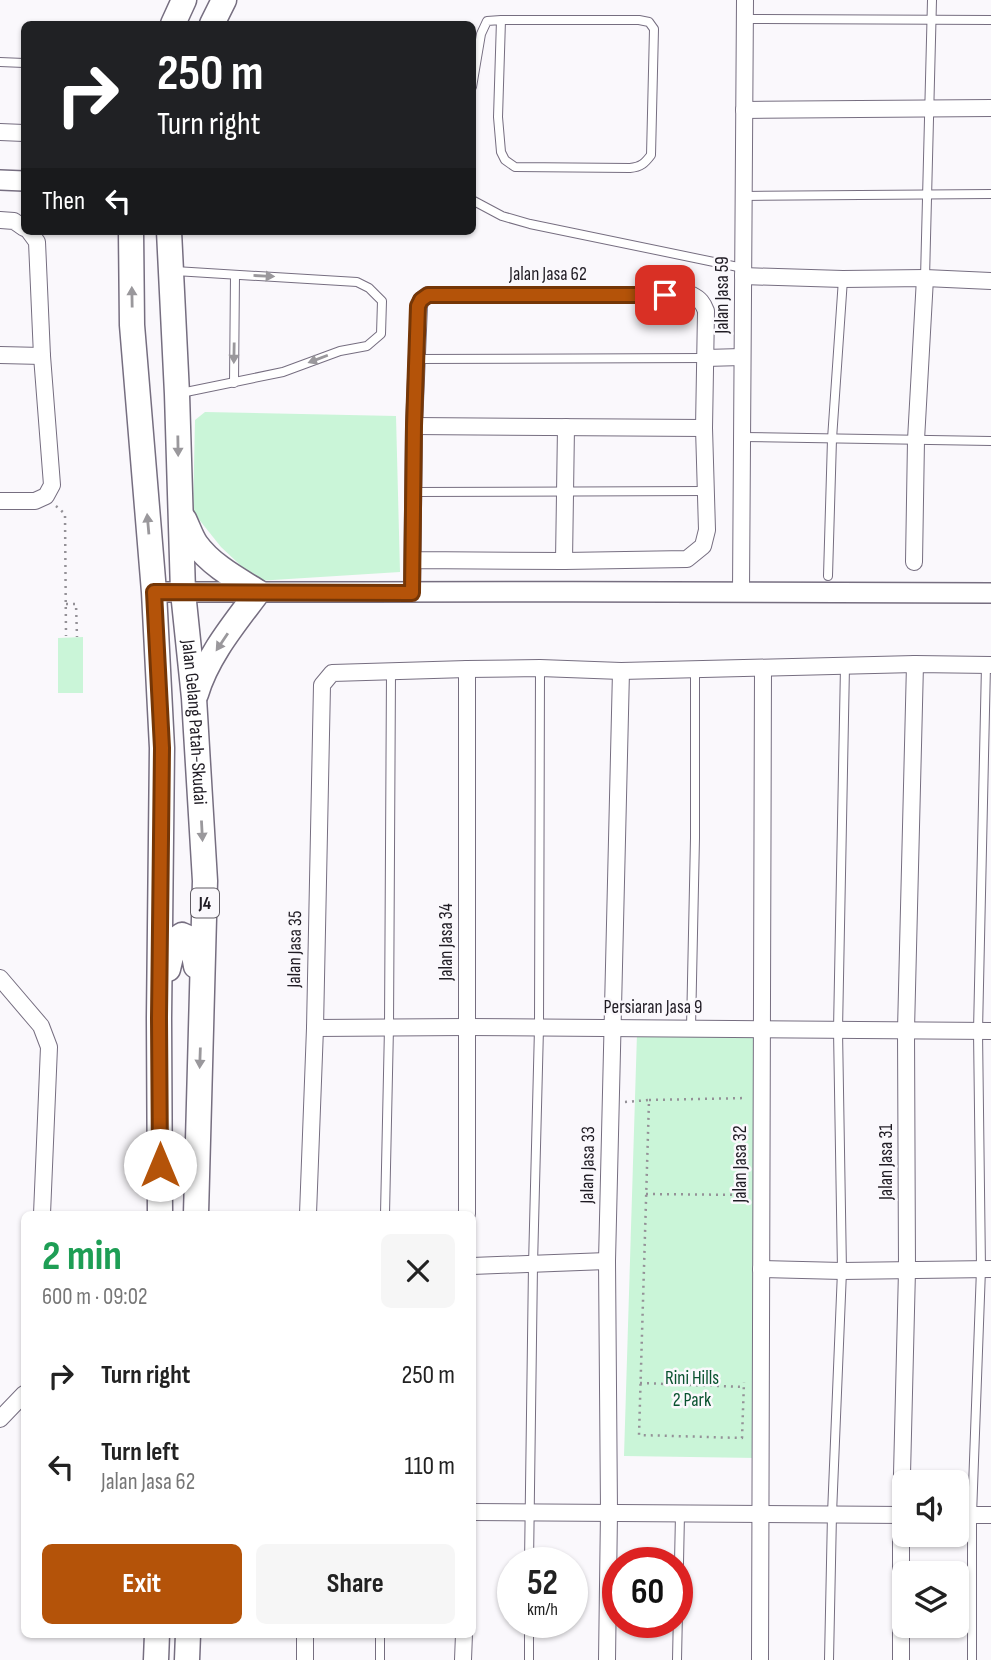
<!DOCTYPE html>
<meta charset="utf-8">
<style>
:root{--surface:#fff;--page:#f6f6f6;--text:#222;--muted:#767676;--accent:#b45309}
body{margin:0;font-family:"Sofia Sans Condensed",sans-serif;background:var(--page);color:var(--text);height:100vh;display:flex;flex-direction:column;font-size:26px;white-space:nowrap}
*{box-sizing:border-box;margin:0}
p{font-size:23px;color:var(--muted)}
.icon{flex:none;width:38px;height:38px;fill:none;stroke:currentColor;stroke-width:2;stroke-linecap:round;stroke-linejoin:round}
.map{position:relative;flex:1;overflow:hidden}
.side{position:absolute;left:21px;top:1211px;width:455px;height:427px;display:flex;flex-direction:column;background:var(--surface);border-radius:10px;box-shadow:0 2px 5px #0004}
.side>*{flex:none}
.banner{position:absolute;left:21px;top:21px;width:455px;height:214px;border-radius:10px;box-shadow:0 2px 5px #0004;background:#202124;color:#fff;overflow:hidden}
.controls{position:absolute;left:892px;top:1470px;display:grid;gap:14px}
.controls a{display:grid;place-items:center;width:77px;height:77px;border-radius:10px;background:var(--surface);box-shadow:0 2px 5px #0004;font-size:35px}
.speed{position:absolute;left:497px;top:1547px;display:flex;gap:14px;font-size:35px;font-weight:700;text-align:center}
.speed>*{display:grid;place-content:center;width:91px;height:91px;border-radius:50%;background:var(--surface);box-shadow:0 2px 5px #0004;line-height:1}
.speed small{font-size:18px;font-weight:400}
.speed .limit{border:10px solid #d22;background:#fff;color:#111}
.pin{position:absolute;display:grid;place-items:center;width:60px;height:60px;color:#fff;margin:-30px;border-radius:14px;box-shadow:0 4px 10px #0006}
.me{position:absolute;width:77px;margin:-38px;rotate:0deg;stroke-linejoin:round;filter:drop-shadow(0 0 5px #0008)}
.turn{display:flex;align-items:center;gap:24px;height:147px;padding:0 21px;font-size:32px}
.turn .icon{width:91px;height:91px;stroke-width:2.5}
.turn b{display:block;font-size:49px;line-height:60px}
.then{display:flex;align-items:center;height:66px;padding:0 21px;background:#0003;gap:14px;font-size:26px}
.round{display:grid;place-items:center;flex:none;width:74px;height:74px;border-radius:10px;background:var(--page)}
.overview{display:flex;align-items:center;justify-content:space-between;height:119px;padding:0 21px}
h1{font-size:42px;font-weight:700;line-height:52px;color:#1e9e55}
.cta{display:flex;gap:14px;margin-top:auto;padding:14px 21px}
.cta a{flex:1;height:80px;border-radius:10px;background:var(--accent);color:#fff;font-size:28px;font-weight:700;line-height:80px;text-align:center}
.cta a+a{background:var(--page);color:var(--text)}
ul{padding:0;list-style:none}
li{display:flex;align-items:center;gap:21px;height:91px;padding:0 21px}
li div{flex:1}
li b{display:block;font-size:26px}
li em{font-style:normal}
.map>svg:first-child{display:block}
.green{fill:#caf5d8}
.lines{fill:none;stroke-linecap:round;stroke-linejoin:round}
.service-casing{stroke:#766e80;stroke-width:10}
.minor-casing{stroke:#766e80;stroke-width:18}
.tertiary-casing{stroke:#766e80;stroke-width:22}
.primary-casing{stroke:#766e80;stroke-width:27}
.path{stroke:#949197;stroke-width:2.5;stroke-dasharray:2 5;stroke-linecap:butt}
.service{stroke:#fff;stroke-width:8}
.minor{stroke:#fff;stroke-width:16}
.tertiary{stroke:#fff;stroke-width:19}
.primary{stroke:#fff;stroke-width:24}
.oneway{fill:#9a989c}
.route-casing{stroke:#753606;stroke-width:18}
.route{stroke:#b45309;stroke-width:12}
.labels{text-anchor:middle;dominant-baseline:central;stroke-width:5;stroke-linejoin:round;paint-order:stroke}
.shield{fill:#faf8fc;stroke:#615d64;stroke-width:2}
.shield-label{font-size:18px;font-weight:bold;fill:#1f1b23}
.street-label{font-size:19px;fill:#1f1b23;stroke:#faf8fc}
.park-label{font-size:19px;fill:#09522f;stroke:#faf8fc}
</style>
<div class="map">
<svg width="991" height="1660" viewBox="0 0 991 1660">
<rect width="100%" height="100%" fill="#faf8fc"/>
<g class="green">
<polygon points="205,412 396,416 400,572 257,581 221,547 193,512 195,420"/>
<polygon points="83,637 83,693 58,693 58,638"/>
<polygon points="637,1033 767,1033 757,1458 624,1456"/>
</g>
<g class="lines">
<g class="service-casing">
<g id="service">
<polyline points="745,19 991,20"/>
<polyline points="0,62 24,63"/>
<path d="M 472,87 L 481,34 L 487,21 L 501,20 L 639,20 L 649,22 L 654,29 L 651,155 C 645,163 641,167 630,168 L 515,167 L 505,160 L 501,152 L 498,117 L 501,20"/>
<polyline points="743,196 991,194"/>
<polyline points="472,200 502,216 530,224 743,268"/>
<polyline points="175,271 357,282 369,288 382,301 381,334 367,346 340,351 283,372 181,393"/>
<polyline points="925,278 932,0"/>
<polyline points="416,359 705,358"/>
<polyline points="234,383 235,275"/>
<polyline points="742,437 991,441"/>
<polyline points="413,492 706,491"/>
<polyline points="828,576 832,439 843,279"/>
<polyline points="691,1028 695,838 695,668"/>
<polyline points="385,1214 389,1027 391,672"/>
<polyline points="529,1563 533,1265 539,1028 540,668"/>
<polyline points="529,1622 529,1660"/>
<polyline points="380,1660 380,1634"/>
<polyline points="677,1660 680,1514"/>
<polyline points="829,1660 832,1514 842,1271 838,1030 845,666"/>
<polyline points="972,1660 972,1515 981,1269 978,1031 986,665"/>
</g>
</g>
<g class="minor-casing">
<g id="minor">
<polyline points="744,110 991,108"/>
<polyline points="0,132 24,133"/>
<polyline points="0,220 14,221 24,228"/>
<polyline points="743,276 843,279 925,278 991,281"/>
<polyline points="0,355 42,356"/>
<polyline points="705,358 742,357"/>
<polyline points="414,426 704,428"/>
<polyline points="0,501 35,501 46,496 52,485 42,356 37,242 29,231"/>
<polyline points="564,561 566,427"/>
<polyline points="914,562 916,440 925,278"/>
<polyline points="741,591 745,0"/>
<path d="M 412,593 L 414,426 L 419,306 L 421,300 L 428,295 L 692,295 C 700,299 703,303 706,311 L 704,428 L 707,530 L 703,546 L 687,559 L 564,561 L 413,560"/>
<polyline points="0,978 41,1026 49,1047 42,1214"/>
<polyline points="315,1028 467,1027 991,1031"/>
<polyline points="308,1214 315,1028 322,685 332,673 467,669 540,668 621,671 915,664 991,665"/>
<polyline points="467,1214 467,669"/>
<polyline points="472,1266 607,1261"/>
<polyline points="761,1269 842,1271 991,1269"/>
<polyline points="0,1419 24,1394"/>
<polyline points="472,1512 905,1515"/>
<polyline points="957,1515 991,1515"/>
<polyline points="305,1660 305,1634"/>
<polyline points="463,1660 464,1634"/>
<polyline points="607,1660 609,1512 607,1261 621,671"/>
<polyline points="760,1660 763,668"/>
<polyline points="901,1660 901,1515 907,1270 906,1030 915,664"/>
</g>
</g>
<g class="tertiary-casing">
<g id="tertiary">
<polyline points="0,180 24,181"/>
<path d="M 154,592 C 433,592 712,591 991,593"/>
</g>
</g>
<g class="primary-casing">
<g id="primary">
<polyline points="173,24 184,0"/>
<polyline points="212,24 224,0"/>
<polyline points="131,231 132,325 154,592 162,748 159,1018 160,1214"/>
<path id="s1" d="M 169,231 L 177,394 L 183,592 L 194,698 L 205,881 L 196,1214"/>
<path d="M 184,519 C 188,527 191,537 196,544 C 211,565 237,579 258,592 C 235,623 207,656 196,694"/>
<polyline points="168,969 175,940 182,935 191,939 196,966"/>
<polyline points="156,1660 157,1634"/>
<polyline points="187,1660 188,1634"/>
</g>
</g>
<g class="path">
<polyline points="56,506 65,514 66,636"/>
<polyline points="66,604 76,604 77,637"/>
<polyline points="649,1100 747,1098"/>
<polyline points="625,1102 649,1100 639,1435 742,1438 744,1382"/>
<polyline points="646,1194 748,1195"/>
<polyline points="640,1383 744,1387"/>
</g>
<use href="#service" class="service"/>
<use href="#minor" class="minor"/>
<use href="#tertiary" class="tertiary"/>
<use href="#primary" class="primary"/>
</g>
<defs><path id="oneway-solid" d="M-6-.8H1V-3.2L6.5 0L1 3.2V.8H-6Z" transform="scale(1.75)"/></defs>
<g class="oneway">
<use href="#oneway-solid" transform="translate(264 276) rotate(3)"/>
<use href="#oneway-solid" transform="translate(132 297) rotate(-91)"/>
<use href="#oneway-solid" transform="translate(234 353) rotate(91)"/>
<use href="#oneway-solid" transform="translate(318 359) rotate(159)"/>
<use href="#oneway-solid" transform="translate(178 446) rotate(89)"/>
<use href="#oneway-solid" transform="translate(148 524) rotate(-95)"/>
<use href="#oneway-solid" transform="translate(222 642) rotate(124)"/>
<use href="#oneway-solid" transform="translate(202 831) rotate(87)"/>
<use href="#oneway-solid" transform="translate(200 1058) rotate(92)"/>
</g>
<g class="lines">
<g class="route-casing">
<polyline id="route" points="160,1165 159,1018 162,748 154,592 412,593 414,426 418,306 421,300 428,295 665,295"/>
</g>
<use href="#route" class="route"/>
</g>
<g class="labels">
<rect class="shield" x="191" y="888.5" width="28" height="29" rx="5"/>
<g class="shield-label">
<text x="205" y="903">J4</text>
</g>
<g class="street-label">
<text x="548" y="274">Jalan Jasa 62</text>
<text transform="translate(722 295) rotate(-90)">Jalan Jasa 59</text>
<text stroke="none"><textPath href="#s1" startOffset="492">Jalan Gelang Patah-Skudai</textPath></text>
<text transform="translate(446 942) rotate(-90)">Jalan Jasa 34</text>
<text transform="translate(295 949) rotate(-89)">Jalan Jasa 35</text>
<text x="653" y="1007">Persiaran Jasa 9</text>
<text transform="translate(886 1162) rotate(-90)">Jalan Jasa 31</text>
<text transform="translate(740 1164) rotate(-90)">Jalan Jasa 32</text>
<text transform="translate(588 1165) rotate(-89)">Jalan Jasa 33</text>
</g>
<g class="park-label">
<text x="692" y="1378">Rini Hills<tspan x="692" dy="22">2 Park</tspan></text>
</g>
</g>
</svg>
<div class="controls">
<a><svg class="icon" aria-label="sound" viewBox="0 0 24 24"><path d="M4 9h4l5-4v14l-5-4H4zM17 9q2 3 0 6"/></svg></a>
<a><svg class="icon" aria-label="layers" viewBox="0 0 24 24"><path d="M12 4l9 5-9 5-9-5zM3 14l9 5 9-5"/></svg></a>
</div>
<div class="speed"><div>52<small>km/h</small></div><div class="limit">60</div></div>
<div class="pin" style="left:665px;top:295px;background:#d93025"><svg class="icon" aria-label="arrive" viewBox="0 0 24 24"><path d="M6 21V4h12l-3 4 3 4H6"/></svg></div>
<svg class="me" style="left:160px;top:1165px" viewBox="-20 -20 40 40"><circle r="19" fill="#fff"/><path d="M0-13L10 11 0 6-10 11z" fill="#b45309"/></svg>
<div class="banner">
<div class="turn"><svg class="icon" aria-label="right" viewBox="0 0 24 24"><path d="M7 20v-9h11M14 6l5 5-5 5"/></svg><div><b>250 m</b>Turn right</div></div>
<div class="then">Then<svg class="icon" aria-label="left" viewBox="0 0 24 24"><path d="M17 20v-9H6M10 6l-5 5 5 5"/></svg></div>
</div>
<section class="side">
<div class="overview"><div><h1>2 min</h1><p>600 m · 09:02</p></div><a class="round"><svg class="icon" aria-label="close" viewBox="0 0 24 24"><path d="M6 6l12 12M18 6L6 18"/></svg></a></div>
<ul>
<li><svg class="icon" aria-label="right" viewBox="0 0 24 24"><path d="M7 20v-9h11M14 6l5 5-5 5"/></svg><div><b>Turn right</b></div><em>250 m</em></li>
<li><svg class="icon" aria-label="left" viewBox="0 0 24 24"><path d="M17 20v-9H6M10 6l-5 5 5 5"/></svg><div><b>Turn left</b><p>Jalan Jasa 62</p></div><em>110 m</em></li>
</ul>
<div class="cta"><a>Exit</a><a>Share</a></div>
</section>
</div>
